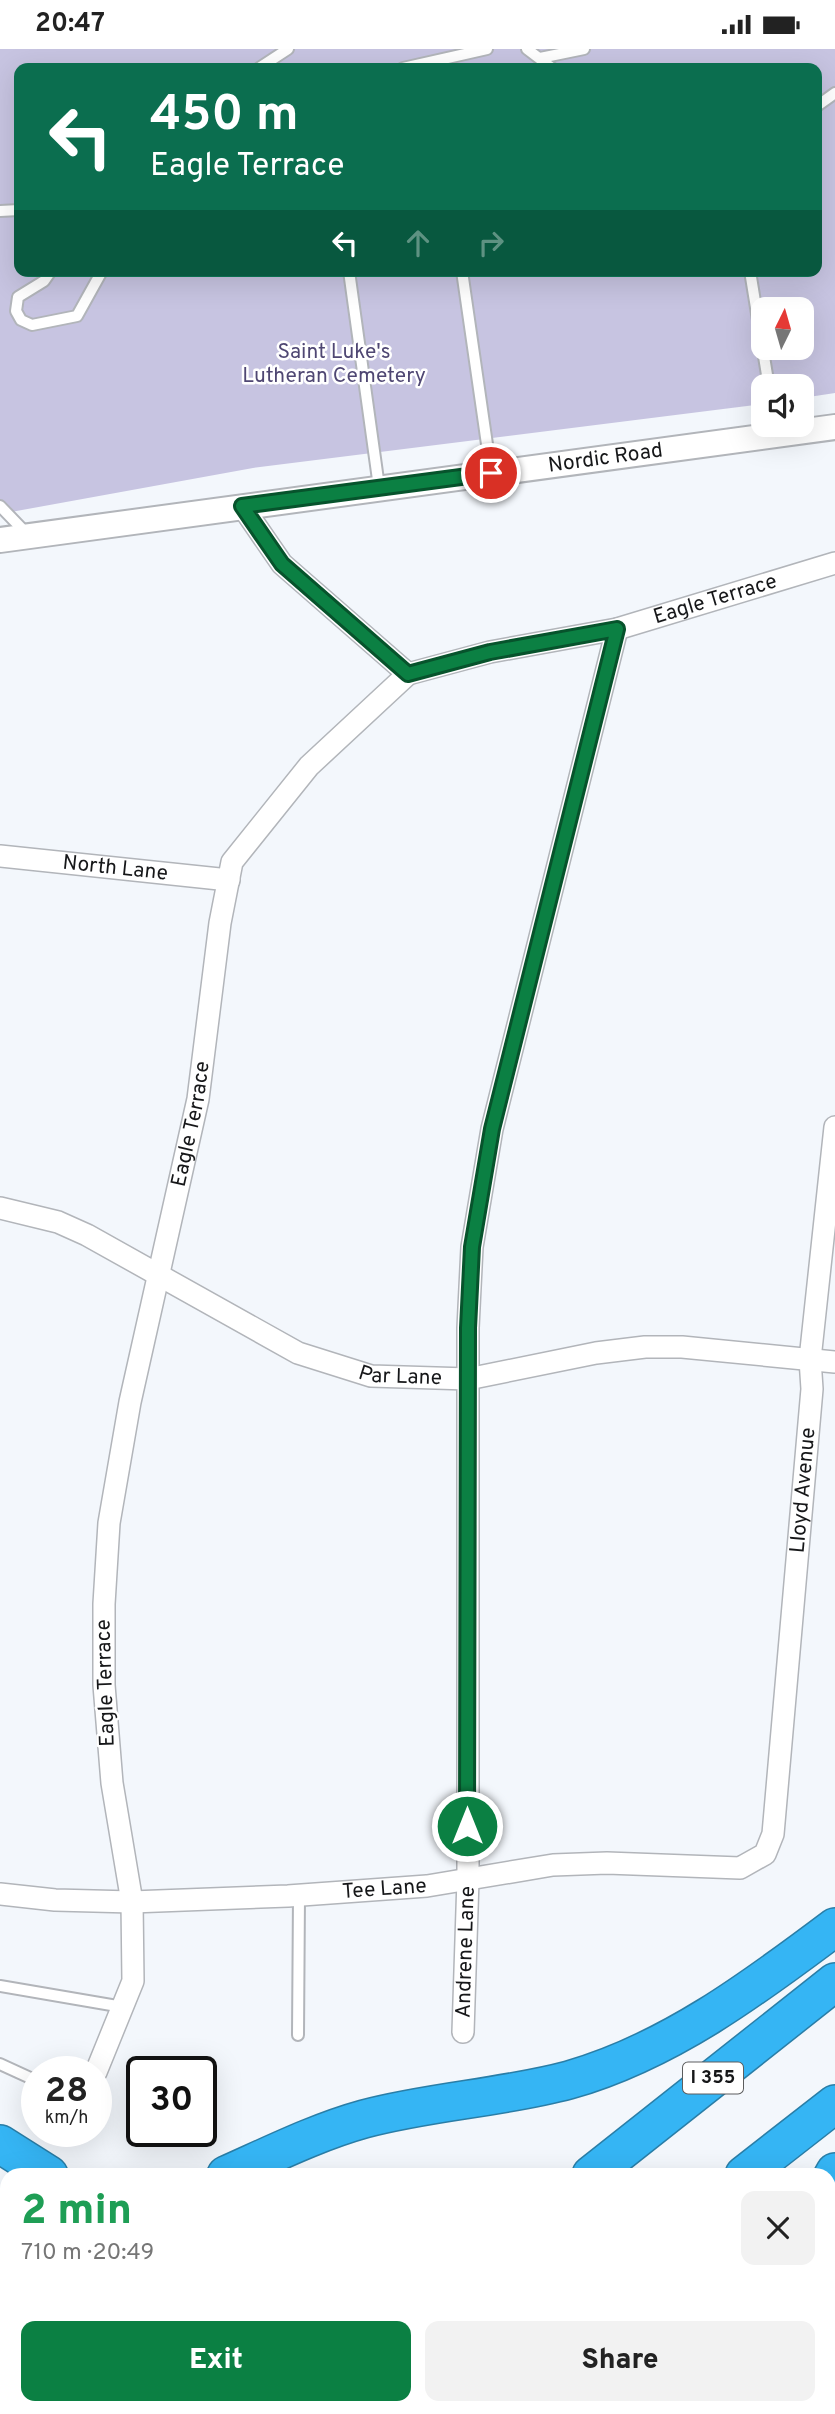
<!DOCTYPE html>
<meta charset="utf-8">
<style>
:root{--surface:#fff;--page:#f2f2f2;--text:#222;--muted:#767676;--accent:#0b8043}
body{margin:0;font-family:Overpass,sans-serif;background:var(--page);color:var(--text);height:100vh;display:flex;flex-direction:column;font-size:26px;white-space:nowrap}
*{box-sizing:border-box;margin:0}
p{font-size:23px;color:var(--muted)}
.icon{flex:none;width:38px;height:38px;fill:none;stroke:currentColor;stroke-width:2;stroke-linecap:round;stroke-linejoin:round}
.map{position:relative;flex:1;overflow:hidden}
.panel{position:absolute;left:0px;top:2119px;width:836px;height:247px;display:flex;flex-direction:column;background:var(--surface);border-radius:21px 21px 0 0;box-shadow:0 7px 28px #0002}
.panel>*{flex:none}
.guide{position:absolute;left:14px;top:14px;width:808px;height:214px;border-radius:14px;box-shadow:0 7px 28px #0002;background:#0b6e4f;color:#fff;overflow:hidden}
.needle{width:46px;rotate:5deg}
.tools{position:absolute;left:751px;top:248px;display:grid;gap:14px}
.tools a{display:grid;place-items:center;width:63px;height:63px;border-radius:14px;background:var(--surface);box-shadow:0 7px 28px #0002;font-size:35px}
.speed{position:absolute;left:21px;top:2007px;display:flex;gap:14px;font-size:35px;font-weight:700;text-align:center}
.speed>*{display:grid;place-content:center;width:91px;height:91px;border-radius:50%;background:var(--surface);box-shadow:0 7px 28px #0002;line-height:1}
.speed small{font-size:18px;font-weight:400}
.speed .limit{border:4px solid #111;border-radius:10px;background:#fff;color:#111}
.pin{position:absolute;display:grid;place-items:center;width:60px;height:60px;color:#fff;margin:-30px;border:4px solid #fff;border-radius:50%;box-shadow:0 2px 7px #0007}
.me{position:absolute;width:77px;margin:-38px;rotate:0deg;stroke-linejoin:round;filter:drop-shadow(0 0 5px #0008)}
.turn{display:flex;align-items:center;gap:24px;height:147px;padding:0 21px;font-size:32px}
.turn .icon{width:91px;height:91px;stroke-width:2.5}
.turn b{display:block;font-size:49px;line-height:60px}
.lanes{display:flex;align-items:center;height:66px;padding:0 21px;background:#0003;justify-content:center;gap:35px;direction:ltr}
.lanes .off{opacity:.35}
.round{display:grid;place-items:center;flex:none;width:74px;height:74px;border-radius:14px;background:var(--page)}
.summary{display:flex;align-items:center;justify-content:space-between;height:119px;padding:0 21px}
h1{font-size:42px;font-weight:800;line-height:52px;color:#1e9e55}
.cta{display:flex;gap:14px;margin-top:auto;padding:14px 21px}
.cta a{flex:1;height:80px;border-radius:14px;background:var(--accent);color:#fff;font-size:28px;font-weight:800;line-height:80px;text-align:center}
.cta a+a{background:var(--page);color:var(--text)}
.status{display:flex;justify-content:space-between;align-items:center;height:49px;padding:0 35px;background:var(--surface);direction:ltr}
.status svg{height:19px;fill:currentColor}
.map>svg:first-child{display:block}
.green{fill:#c7c4e1;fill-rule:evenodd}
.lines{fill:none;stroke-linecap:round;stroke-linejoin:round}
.service-casing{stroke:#b2b5ba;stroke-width:14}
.minor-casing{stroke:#b2b5ba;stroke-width:24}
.tertiary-casing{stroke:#b2b5ba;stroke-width:28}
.primary-casing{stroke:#2a7ea7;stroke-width:35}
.motorway-casing{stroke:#2a7ea7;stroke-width:40}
.service{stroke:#fff;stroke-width:10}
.minor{stroke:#fff;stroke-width:21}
.tertiary{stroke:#fff;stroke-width:24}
.primary{stroke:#86d3f8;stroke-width:32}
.motorway{stroke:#35b5f4;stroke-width:37}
.motorway-bridge-casing{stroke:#2a7ea7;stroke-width:40;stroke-linecap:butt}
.motorway-bridge{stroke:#35b5f4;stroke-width:37}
.route-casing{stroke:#07532c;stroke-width:18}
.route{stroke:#0b8043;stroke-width:12}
.labels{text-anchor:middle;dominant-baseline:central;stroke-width:5;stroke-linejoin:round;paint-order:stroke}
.shield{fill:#fff;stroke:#5c5d5e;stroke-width:2}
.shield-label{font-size:19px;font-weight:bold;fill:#161719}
.park-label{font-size:21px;fill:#4f4773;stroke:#fff}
.street-label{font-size:21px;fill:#161719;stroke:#fff}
</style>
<div class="status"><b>20:47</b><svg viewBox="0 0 49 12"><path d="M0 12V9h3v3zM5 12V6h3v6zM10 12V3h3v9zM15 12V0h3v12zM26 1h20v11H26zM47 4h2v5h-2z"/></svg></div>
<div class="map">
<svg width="835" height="2365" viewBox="0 0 835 2365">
<rect width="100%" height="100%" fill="#f3f7fc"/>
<path class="green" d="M 0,0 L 835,0 L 835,344 L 802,349 L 802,338 L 763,338 L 763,355 L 253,419 L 0,465 ZM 19,19 L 817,19 L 817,222 L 19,222 ZM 763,261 L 802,261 L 802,299 L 763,299 Z"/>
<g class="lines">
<g class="service-casing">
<g id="service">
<polyline points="527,0 552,19"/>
<polyline points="540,9 584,0"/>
<polyline points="259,19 288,0"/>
<polyline points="403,19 487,0"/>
<polyline points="817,57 835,44"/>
<polyline points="0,162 19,161"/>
<polyline points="51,222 44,232 18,248 16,262 21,271 32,276 77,267 102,222"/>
<polyline points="349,222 379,438"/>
<polyline points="462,222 491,423"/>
<polyline points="750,222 769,338"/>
<polyline points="0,457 27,485"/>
<polyline points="0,1937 123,1958"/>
<polyline points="298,1986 299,1847"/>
<polyline points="0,2015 37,2032"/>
</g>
</g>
<g class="minor-casing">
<g id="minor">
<polyline points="242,457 282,515 408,625"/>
<path id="s1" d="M 0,807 L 229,831"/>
<path id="s2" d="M 0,1159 L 58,1173 L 87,1186 L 298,1304 L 371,1327 L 468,1330 L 596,1304 L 645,1298 L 682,1298 L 835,1313"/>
<path id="s3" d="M 0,1845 L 55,1851 L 132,1853 L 288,1847 L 427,1837 L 553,1816 L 607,1814 L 740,1819 L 765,1805 L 773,1785 L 812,1340 L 810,1310 L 835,1078"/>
<path id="s4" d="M 463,1983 L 468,1830 L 468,1279 L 472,1198 L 492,1080 L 617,580"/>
<path id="s5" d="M 96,2023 L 133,1932 L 132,1853 L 112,1734 L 104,1636 L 104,1555 L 109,1474 L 130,1353 L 198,1050 L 220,874 L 232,813 L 309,717 L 408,625 L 490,603 L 617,580 L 835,514"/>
</g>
</g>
<g class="tertiary-casing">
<g id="tertiary">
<path id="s6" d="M 0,491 L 835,378"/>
</g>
</g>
<g class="primary-casing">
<g id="primary">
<polyline points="0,2161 7,2165"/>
<polyline points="386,2359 396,2365"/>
</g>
</g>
<g class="motorway-casing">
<g id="motorway">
<polyline points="0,2095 49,2126"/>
<path d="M 226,2126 C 271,2106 317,2083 364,2070 C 431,2052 502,2049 569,2031 C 668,2003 754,1939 835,1878"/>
<polyline points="591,2126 835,1933"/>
<polyline points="744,2126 835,2055"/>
<polyline points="830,2132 835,2123"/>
<polyline points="53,2365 56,2359"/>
<polyline points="428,2365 435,2359"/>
<polyline points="460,2365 467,2359"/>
<polyline points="708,2365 711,2359"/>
</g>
</g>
<use href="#service" class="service"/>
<use href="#minor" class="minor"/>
<use href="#tertiary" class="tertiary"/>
<use href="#primary" class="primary"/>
<use href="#motorway" class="motorway"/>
<g class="motorway-bridge-casing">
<polyline id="motorway-bridge" points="312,2365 319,2359"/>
</g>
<use href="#motorway-bridge" class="motorway-bridge"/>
</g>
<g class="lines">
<g class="route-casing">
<polyline id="route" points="467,1777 468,1279 472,1198 492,1080 617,580 490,603 408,625 282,515 242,457 491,424"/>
</g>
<use href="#route" class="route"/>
</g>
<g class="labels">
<rect class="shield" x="683" y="2013.5" width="60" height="31" rx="5"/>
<g class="shield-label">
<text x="713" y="2029">I 355</text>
</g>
<g class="park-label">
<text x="334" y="303">Saint Luke's<tspan x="334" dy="24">Lutheran Cemetery</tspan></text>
</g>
<g class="street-label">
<text stroke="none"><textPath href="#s6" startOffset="611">Nordic Road</textPath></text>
<text stroke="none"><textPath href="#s5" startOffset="1806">Eagle Terrace</textPath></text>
<text stroke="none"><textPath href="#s1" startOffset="116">North Lane</textPath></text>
<text stroke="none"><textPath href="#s5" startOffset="966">Eagle Terrace</textPath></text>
<text stroke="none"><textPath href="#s2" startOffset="439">Par Lane</textPath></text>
<text stroke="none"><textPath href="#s3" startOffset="1138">Lloyd Avenue</textPath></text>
<text transform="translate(106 1634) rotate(-92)">Eagle Terrace</text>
<text stroke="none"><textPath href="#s3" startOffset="385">Tee Lane</textPath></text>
<text stroke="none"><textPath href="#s4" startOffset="80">Andrene Lane</textPath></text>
</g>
</g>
</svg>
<div class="tools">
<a><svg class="needle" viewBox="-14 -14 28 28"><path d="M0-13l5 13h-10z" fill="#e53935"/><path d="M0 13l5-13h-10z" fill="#767676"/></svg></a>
<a><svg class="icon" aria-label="sound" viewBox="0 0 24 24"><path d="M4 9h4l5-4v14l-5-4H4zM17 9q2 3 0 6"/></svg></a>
</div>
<div class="speed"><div>28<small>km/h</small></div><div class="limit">30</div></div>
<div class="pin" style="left:491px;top:424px;background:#d93025"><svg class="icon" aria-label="arrive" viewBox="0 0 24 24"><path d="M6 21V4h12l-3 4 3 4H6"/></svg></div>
<svg class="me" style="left:467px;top:1777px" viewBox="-20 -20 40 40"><circle r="17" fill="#0b8043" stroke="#fff" stroke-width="3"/><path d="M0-11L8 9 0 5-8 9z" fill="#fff"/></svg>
<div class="guide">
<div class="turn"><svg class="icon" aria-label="left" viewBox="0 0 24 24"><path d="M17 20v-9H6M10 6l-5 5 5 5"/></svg><div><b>450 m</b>Eagle Terrace</div></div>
<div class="lanes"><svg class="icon" aria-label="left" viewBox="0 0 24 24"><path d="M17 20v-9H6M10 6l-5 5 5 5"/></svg><svg class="icon off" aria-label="ahead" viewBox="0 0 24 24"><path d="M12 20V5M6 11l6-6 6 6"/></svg><svg class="icon off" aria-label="right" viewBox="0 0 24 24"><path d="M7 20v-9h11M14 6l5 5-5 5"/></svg></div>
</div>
<section class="panel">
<div class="summary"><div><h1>2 min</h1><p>710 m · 20:49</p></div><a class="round"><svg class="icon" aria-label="close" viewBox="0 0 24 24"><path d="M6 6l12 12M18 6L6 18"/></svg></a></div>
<div class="cta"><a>Exit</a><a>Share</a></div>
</section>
</div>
